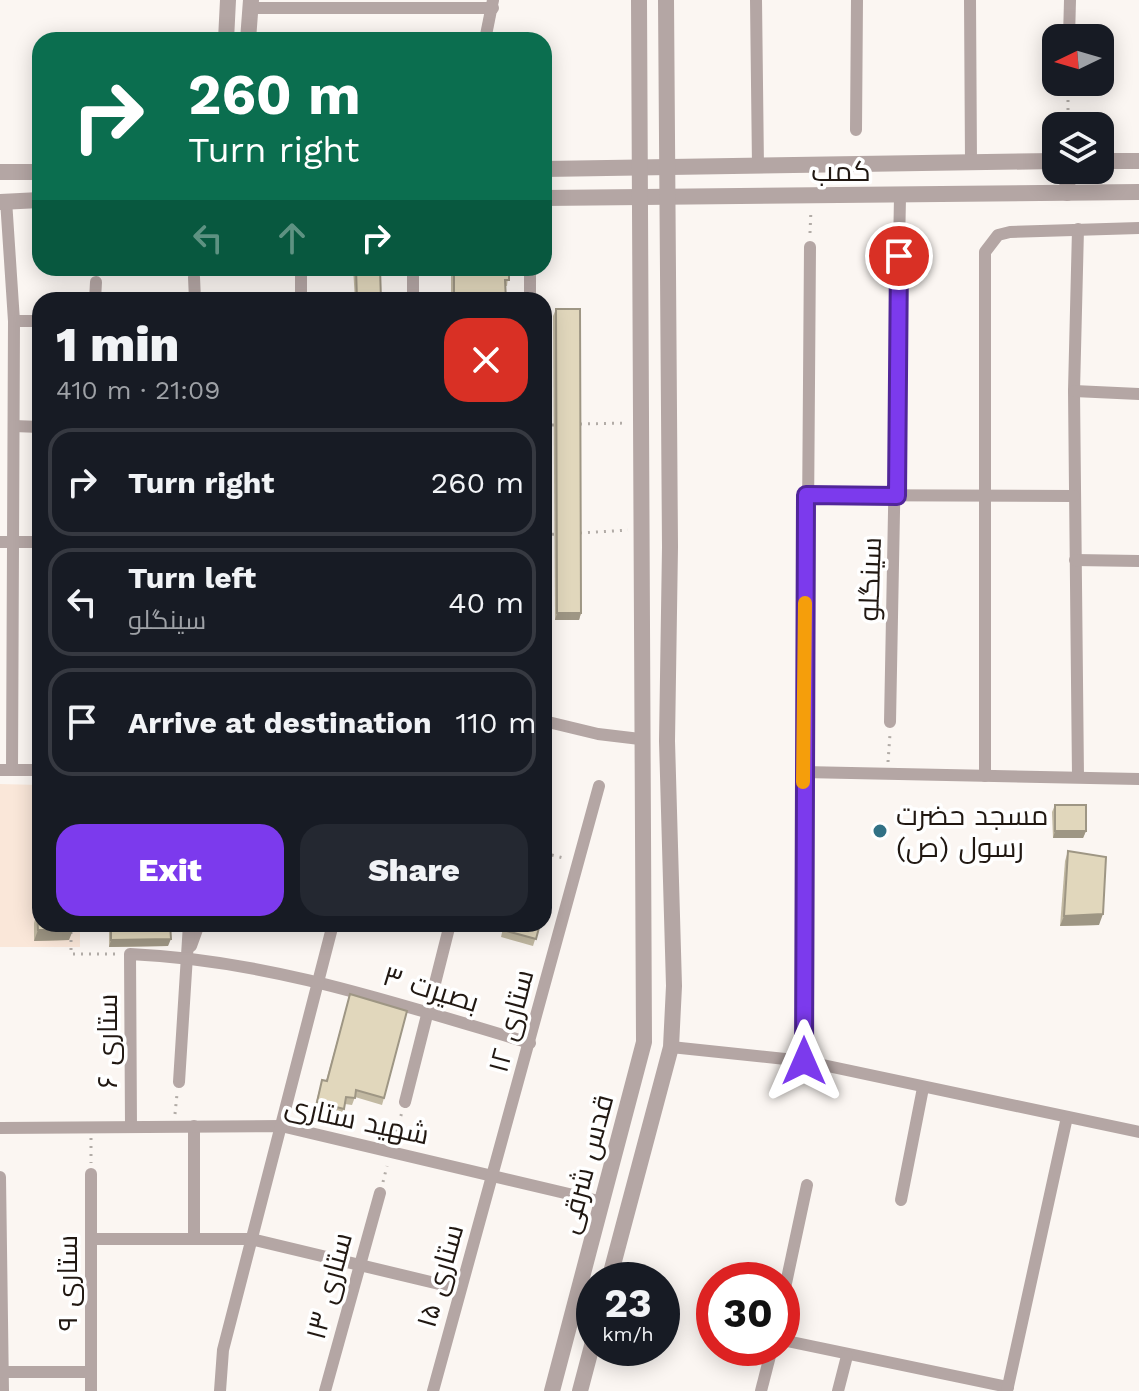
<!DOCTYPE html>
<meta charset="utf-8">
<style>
:root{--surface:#171b24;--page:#242831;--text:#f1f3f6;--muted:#9ea1a6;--line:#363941;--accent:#7c3aed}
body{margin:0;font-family:"Work Sans",Cairo,sans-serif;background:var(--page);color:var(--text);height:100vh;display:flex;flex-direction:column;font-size:30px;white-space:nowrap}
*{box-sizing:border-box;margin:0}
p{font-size:26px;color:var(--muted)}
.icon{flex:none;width:44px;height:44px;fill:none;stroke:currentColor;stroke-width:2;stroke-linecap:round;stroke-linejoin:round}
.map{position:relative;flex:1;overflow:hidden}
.panel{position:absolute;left:32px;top:292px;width:520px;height:640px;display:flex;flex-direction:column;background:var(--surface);border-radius:24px;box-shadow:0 4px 20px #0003}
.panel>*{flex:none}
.banner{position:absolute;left:32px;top:32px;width:520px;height:244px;border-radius:24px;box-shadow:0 4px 20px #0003;background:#0b6e4f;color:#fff;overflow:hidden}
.needle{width:52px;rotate:265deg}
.tools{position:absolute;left:1042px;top:24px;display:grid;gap:16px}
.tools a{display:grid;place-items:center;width:72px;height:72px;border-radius:16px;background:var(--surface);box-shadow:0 4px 20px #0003;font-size:40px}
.speed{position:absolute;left:576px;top:1262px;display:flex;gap:16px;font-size:40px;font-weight:700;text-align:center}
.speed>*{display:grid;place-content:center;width:104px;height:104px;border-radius:50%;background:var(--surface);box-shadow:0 4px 20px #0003;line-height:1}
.speed small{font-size:20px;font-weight:400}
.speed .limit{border:12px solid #d22;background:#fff;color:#111}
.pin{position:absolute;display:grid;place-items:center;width:68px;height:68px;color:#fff;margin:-34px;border:4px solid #fff;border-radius:50%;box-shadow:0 2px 8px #0007}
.me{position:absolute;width:88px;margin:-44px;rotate:0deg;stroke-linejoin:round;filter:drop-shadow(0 0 6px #0008)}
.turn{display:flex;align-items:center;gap:28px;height:168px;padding:0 24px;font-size:36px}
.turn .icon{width:104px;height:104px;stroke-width:2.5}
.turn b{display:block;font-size:56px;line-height:68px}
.lanes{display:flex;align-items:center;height:76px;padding:0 24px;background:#0003;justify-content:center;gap:40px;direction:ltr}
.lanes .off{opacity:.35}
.round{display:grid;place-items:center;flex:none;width:84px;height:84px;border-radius:24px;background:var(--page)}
.head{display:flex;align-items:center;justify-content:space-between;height:136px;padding:0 24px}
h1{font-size:48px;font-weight:800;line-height:60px}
.cta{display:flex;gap:16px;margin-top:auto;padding:16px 24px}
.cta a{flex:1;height:92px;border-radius:24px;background:var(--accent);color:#fff;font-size:32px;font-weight:800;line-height:92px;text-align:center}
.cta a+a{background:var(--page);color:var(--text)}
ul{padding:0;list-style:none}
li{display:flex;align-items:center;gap:24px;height:108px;margin:0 16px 12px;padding:0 8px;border:4px solid var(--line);border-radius:24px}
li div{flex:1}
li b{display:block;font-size:30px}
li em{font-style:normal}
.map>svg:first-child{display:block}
.built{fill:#fae7d9}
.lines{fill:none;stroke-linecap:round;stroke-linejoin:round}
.path{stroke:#b2aca7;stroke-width:3;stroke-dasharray:2 6;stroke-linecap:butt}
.minor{stroke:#b4a6a4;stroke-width:12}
.tertiary{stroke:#b4a6a4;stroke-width:16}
.wall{fill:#c2b9a2}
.shaded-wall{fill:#9e9684}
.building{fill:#e1d7bc;stroke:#9e9684;stroke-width:2}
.route-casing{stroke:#51269a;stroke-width:20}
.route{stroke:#7c3aed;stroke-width:14}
.slow{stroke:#f59e0b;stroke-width:14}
.poi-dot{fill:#317185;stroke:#fff;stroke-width:3}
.labels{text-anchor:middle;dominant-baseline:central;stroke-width:7;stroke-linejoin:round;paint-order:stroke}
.street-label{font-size:28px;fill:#211812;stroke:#fff}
.poi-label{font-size:28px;fill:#211812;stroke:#fff;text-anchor:start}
</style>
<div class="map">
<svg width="1139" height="1391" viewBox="0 0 1139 1391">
<rect width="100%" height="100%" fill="#fbf6f2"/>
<polygon class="built" points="0,784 40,785 40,924 80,924 80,947 0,947"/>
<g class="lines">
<g class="path">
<polyline points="1068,126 1068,98"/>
<polyline points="810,233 811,209"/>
<polyline points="580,424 628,423"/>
<polyline points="544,425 556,425"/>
<polyline points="580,533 628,530"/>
<polyline points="544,535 556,534"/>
<polyline points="888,762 890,734"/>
<polyline points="544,853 567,859"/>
<polyline points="72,925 85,924"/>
<polyline points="71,932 71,954 118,954"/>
<polyline points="175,1114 177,1094"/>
<polyline points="91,1138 91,1163"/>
<polyline points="394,1139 402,1112"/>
<polyline points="383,1182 387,1166"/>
</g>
<g class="minor">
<polyline points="756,0 758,167"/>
<polyline points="970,0 971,162"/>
<polyline points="250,8 493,8"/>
<polyline points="1069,38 1070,0"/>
<polyline points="485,40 493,0"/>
<polyline points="1068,86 1068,82"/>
<polyline points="856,130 857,0"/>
<polyline points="6,200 14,321 12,770"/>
<polyline points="1078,229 1074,391 1078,777"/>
<polyline points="194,277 195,300"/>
<polyline points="95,300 96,282"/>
<polyline points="301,300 301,273"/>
<polyline points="413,300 413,268"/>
<polyline points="530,300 530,271"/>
<polyline points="14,321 40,321"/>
<polyline points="1074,391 1139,394"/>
<polyline points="14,426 40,427"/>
<polyline points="806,495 1074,496"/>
<polyline points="0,542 40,542"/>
<polyline points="1075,560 1139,561"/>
<polyline points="544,721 598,734 640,739"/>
<polyline points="890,722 900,197"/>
<polyline points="0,770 40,770"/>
<polyline points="803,772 1139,779"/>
<polyline points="985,776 985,252 998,235 1010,232 1139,228"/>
<polyline points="191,946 199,924"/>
<polyline points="671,1047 804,1061 1139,1132"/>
<polyline points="804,1061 810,247"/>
<polyline points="179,1082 189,924"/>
<polyline points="405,1102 450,924"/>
<path d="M 131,1126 L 130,954 C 269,960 398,1004 530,1043"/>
<polyline points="194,1126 194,1237"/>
<polyline points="0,1128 281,1126 603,1202"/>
<polyline points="0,1177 3,1391"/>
<polyline points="901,1200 923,1088"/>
<polyline points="91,1239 251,1239 460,1289"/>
<polyline points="782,1302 807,1185"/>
<polyline points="782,1340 1008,1387"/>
<polyline points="3,1372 91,1372"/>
<polyline points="91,1391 91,1174"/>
<polyline points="220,1391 223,1350 333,924"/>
<polyline points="325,1391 380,1193"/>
<polyline points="433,1391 599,786"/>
<polyline points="761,1391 772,1348"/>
<polyline points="838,1391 847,1356"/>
<polyline points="1007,1391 1067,1117"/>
</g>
<g class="tertiary">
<polyline points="226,40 228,0"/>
<polyline points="248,40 251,0"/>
<polyline points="1100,161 1139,161"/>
<polyline points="544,169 1056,161"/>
<polyline points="0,172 40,172"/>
<polyline points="1067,193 1068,170"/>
<polyline points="544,198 1139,192"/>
<polyline points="0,202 40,200"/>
<polyline points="609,1280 671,1047 674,986 667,741 670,547 666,0"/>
<polyline points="552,1391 644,1042 639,0"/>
<polyline points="580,1391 594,1338"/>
</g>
</g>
<g class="wall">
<polygon points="353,268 380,268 381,300 355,300"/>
<polygon points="451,268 509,268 507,286 505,286 506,300 451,300"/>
<polygon points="556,309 581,613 579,620 555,620 553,316"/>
<polygon points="1055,805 1086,831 1083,838 1053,838 1052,812"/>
<polygon points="36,842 40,842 40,872 33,872 32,853"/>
<polygon points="1068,851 1099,925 1060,926 1065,861"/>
<polygon points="37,912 69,940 34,941 34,923"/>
<polygon points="109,924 170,924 168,946 109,947"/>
<polygon points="504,924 540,924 533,946 501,937"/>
<polygon points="350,994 384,1098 382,1105 355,1097 352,1105 345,1104 341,1116 314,1109 322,1080 326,1081"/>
</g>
<g class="shaded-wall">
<polygon points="557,613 581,613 579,620 555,620"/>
<polygon points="1055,831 1086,831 1083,838 1053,838"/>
<polygon points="37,862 40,862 40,872 33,872"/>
<polygon points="1103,914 1099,925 1060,926 1064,916"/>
<polygon points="38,930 73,930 69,940 34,941"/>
<polygon points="171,939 168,946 109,947 111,940"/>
</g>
<g class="building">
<polygon points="356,268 380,268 381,300 357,300"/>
<polygon points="454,268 509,268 509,280 505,280 506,300 454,300"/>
<polygon points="556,309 580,309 581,613 557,613"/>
<rect x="1055" y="805" width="31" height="26"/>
<polygon points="36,842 40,842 40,862 37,862"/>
<polygon points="1068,851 1106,857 1103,914 1064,916"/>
<polygon points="37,912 40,912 40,924 73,924 73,930 38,930"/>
<polygon points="111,924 170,924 171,939 111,940"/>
<polygon points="505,924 540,924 536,939 503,930"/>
<polygon points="350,994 407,1011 384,1098 356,1090 355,1098 346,1097 344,1109 317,1102 322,1080 327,1081"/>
</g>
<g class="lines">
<g class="route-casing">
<polyline id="route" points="804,1061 806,495 897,496 899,256"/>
</g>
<use href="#route" class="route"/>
<polyline class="slow" points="803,782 805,603"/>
</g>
<circle class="poi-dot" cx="880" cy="831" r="8"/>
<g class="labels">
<g class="street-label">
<text x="841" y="171">کمب</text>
<text transform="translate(870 579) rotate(-88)">سینگلو</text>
<text transform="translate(431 989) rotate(17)">بصیرت ۳</text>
<text transform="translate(511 1021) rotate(-75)">ستاری ۱۲</text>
<text transform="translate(107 1041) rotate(-90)">ستاری ۶</text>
<text transform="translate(357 1120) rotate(12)">شهید ستاری</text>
<text transform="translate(586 1164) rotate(-75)">قدس شرقی</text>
<text transform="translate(440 1276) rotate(-74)">ستاری ۱۵</text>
<text transform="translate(67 1283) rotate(-90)">ستاری ۹</text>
<text transform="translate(329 1286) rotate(-75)">ستاری ۱۳</text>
</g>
<g class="poi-label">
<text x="896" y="815">مسجد حضرت<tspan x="896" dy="32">رسول (ص)</tspan></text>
</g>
</g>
</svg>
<div class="tools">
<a><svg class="needle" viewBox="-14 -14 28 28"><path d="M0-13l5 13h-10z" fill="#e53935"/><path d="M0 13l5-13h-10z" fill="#9ea1a6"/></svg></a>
<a><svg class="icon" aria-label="layers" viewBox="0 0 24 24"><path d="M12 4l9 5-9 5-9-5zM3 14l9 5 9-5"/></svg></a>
</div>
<div class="speed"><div>23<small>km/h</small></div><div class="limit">30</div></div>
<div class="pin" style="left:899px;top:256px;background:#d93025"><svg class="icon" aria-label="arrive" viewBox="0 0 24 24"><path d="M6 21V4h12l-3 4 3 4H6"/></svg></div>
<svg class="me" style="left:804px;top:1061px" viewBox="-20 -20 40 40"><path d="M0-17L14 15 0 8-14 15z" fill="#7c3aed" stroke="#fff" stroke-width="4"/></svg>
<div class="banner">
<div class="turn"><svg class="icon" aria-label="right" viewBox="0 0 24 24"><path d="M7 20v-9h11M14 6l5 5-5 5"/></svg><div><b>260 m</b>Turn right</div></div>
<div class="lanes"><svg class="icon off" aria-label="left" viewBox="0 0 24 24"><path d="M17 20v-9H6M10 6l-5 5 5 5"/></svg><svg class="icon off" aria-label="ahead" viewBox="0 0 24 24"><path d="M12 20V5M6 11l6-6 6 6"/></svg><svg class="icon" aria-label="right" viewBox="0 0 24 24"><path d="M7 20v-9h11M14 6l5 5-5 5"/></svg></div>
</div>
<section class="panel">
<div class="head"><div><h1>1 min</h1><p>410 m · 21:09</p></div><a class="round" style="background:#d93025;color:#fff"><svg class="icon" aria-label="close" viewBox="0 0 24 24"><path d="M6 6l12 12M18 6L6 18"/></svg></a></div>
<ul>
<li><svg class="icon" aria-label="right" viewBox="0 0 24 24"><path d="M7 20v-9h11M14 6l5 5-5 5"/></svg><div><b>Turn right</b></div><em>260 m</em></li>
<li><svg class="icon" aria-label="left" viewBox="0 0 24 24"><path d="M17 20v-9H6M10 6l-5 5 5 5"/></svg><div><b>Turn left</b><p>سینگلو</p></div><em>40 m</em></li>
<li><svg class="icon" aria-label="arrive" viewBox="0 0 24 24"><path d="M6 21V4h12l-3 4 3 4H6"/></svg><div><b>Arrive at destination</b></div><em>110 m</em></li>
</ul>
<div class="cta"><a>Exit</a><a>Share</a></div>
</section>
</div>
